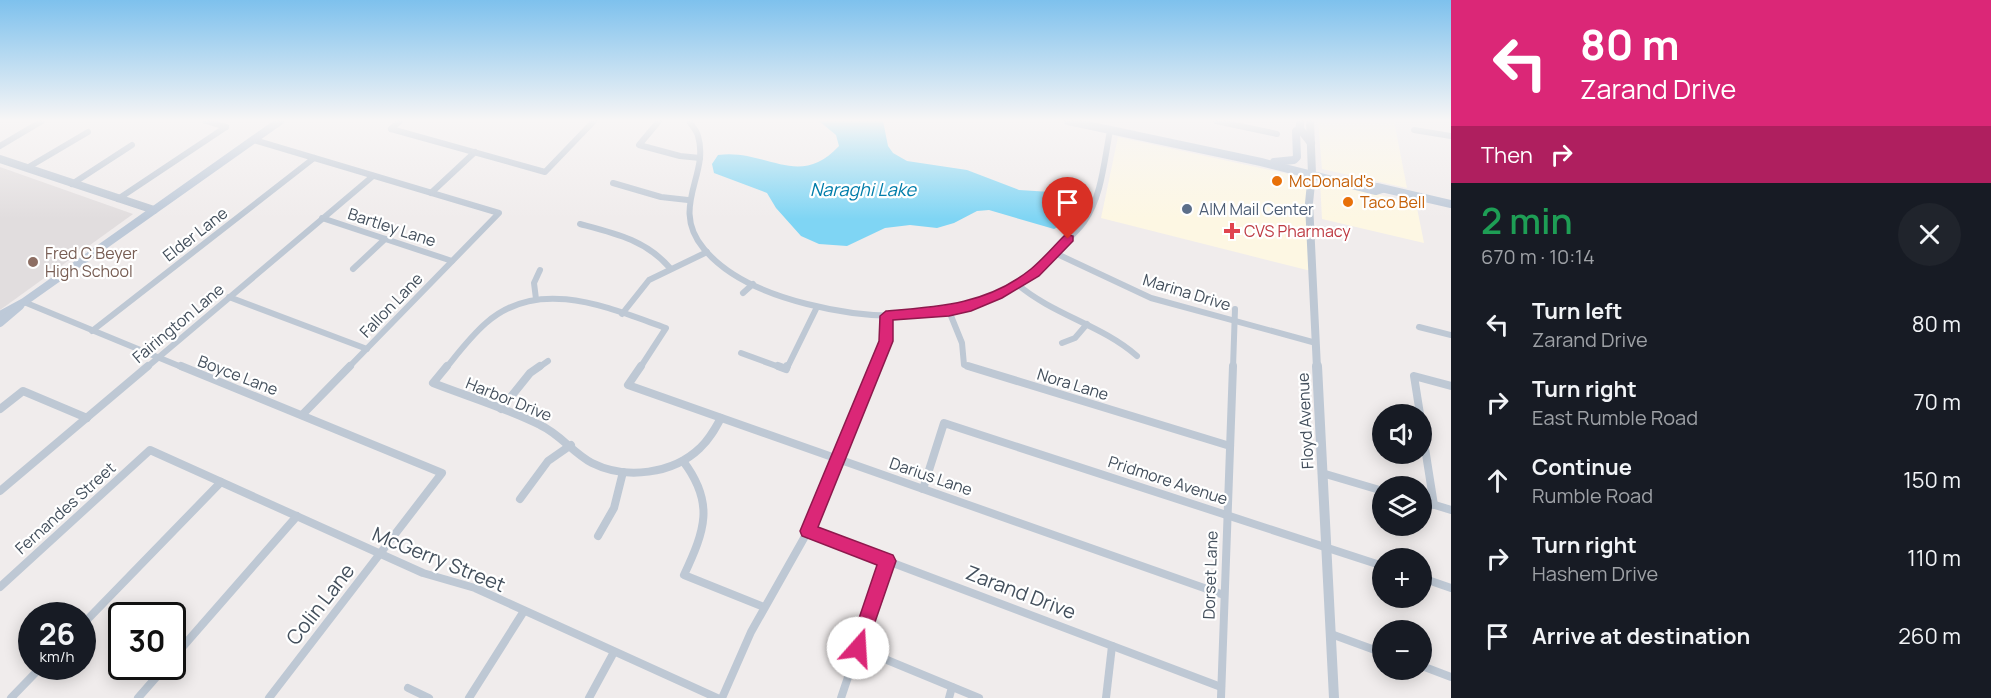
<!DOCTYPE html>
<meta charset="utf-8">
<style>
:root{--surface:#171b24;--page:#20242c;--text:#f1f3f6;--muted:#9ea1a6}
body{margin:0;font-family:Manrope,sans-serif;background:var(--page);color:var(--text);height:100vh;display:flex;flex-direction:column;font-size:22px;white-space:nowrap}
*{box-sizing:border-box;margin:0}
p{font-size:20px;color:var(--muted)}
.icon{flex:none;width:33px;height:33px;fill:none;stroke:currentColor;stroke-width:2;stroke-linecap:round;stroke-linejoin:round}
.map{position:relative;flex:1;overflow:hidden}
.side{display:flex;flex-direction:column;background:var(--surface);width:540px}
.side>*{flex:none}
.hud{background:#db2777;color:#fff;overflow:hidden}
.controls{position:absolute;left:1372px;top:404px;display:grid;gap:12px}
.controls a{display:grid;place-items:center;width:60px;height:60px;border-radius:50%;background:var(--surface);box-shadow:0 3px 15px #0003;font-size:30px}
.speed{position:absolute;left:18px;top:602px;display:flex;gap:12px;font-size:30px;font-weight:700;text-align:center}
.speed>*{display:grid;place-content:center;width:78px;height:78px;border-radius:50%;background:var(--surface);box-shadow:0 3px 15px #0003;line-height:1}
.speed small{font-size:15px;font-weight:400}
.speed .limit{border:3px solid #111;border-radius:9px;background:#fff;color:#111}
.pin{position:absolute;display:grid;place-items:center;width:51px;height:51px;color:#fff;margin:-62px -26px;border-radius:50% 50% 50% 0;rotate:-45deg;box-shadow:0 0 6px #0007}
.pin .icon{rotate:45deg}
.me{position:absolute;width:66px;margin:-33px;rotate:19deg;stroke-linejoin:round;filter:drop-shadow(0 0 4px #0008)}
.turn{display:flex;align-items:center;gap:21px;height:126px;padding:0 30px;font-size:27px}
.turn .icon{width:78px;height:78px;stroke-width:2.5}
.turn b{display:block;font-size:42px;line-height:51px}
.then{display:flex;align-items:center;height:57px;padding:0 30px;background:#0003;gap:12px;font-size:22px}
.round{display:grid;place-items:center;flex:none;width:63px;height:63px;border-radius:32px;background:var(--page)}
.overview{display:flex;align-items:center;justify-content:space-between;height:102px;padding:0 30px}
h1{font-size:36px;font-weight:600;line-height:45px;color:#1e9e55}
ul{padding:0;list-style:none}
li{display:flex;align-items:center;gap:18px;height:78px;padding:0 30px}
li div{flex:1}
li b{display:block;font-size:22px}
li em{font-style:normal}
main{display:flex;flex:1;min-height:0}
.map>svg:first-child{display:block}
.commercial{fill:#fdf7e3}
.education{fill:#e1ddde}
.water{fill:#7fd5f4}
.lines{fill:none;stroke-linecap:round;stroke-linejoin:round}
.minor-far1{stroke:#bec8d4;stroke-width:6}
.minor{stroke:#bec8d4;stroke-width:8}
.tertiary-far1{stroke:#bec8d4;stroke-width:8}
.tertiary{stroke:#bec8d4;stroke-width:10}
.secondary{stroke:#bdc9d8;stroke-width:8}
.route{fill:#db2777;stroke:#8e194d;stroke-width:1.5}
.food-dot{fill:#e8710a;stroke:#fff;stroke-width:2}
.service-dot{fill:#5c6f8a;stroke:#fff;stroke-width:2}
.health-dot{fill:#e0444e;stroke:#fff;stroke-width:2}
.education-dot{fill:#8d6e63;stroke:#fff;stroke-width:2}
.labels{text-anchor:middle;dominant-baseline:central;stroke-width:4.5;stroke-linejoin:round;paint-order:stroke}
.food-label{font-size:16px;fill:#c56008;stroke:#fff;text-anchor:start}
.service-label{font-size:16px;fill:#4e5e75;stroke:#fff;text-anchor:start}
.street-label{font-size:16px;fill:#434f5c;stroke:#fff}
.health-label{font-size:16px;fill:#be3a42;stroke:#fff;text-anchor:start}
.education-label{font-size:16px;fill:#785e54;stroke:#fff;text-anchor:start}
.water-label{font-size:18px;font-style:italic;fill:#017daa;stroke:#fff}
.near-street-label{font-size:20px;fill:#434f5c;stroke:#fff}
</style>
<main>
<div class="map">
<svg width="1451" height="698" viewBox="0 0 1451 698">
<rect width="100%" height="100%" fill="#f0ecec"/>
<g class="commercial">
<polygon points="1318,121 1394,121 1407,188 1322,169"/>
<polygon points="1118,137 1307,178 1311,271 1101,218"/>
<polygon points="1320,181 1416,203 1424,243 1322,219"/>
</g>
<polygon class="education" points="0,167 133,214 0,310"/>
<path class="water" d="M 819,121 L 883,121 L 888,146 L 893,153 L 907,161 L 967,170 L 1019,190 L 1051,192 L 1070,203 L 1071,220 L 1054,229 L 989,210 L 977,211 L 954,223 L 937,228 L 910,225 L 885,228 L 847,246 L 819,244 L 801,236 L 776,208 L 767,193 L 714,173 L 712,164 L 718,155 C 765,148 799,190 839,146 L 836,135 Z"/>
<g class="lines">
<g class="minor-far1">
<polyline points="206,121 226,127"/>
<polyline points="659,121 639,145 680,156 700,158"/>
<path d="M 689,121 C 692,126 697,131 698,136 C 710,175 669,207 704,249 C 729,279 771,295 807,304 C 897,327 986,320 1056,251 C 1065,242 1076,233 1084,222 C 1102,196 1104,161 1110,131"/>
<polyline points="1216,121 1277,134"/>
<polyline points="391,129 545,172 594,121"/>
<polyline points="391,129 400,121"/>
<polyline points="1414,130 1451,136"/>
<polyline points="254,140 499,213 348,368"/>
<polyline points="0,146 42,121"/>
<polyline points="27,168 88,132"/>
<polyline points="613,183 661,197 688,200"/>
<polyline points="72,184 132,145"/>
<polyline points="431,193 475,152"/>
<polyline points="118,199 226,127"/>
<polyline points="322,218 452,261"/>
<path d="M 580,224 C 614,233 646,240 670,268"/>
<polyline points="1055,253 1151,298 1316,343"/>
<polyline points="353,269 385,239"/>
<path d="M 1017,284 C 1053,315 1102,325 1137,356"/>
<polyline points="743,293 753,284"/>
<polyline points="229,297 367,349"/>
<polyline points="536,299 534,283 540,270"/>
<polyline points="24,302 184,368"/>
<polyline points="949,311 962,343 964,365 973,368"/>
<polyline points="622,314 649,280 707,252"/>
<polyline points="1419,327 1451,335"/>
<polyline points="92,331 314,158"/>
<polyline points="1062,343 1075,338 1087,324"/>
<polyline points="741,353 782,368"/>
<polyline points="146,368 373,176"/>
<path d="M 446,368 C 459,352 471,336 486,323 C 539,276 609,308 666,328 L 640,368"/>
<polyline points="538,368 548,361"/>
<polyline points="787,368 817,307"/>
<polyline points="875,368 886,341 886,316"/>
<polyline points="1233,368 1235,309"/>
</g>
<g class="minor">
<polyline points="181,366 442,473 269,698"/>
<path d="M 447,366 L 433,383 C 469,397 506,408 540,425 C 560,434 573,453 592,463 C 626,480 673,474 700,448 C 709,440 715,429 721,418"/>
<polyline points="641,366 628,385 1224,595"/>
<polyline points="778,366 786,369 787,366"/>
<polyline points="968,366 1230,446"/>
<polyline points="0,409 23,391 87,418"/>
<polyline points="501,409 530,373 540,366"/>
<polyline points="1420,414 1414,376 1451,386"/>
<polyline points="302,415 350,366"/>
<polyline points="1422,429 1434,505"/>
<path d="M 683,461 C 715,503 705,530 684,575 L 764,607"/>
<polyline points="1322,473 1383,491"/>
<polyline points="923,489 944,423 1383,566"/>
<polyline points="0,491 148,366"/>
<polyline points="520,499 548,461 571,445"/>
<polyline points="1422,501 1451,510"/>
<polyline points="808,531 1221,687"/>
<polyline points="598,536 614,508 623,472"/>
<polyline points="1422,578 1451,588"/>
<polyline points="0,587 150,450 423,573 475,588 717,698"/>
<polyline points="82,625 221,482"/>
<polyline points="1331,634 1383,653"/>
<polyline points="858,648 979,698"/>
<polyline points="172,659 297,516"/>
<polyline points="1422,666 1451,677"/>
<polyline points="408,688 429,698"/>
<polyline points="11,698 42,666"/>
<polyline points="138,698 166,666"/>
<polyline points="469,698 524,611"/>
<polyline points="589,698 614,652"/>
<polyline points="722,698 751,632 808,531 876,366"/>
<polyline points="841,698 887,561"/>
<polyline points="949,698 952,687"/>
<polyline points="1106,698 1112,646"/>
<polyline points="1221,698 1233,366"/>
</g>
<g class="tertiary-far1">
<polyline points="1300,121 1300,129 1311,143"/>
<polyline points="1310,121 1312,174 1309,203 1317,368"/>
<polyline points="0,159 154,210"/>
</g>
<polyline class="tertiary" points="1317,366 1334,698"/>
<g class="secondary">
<polyline points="1068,121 1261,162 1376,191 1382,189"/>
<polyline points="1274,162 1294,160 1297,157 1296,131 1300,129"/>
<polyline points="1377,187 1451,204"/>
<polyline points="0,315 24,302 280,121"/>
<polyline points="0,323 20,306"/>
</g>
</g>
<linearGradient id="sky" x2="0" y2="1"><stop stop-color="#7ec1ed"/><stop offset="0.55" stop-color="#f8f6f6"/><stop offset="1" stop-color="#f8f6f6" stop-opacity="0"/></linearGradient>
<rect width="1451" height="219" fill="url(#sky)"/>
<path class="route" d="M 1068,235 L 1073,236 L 1073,241 L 1039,276 L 1002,298 L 971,311 L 949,316 L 893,320 L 893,341 L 818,527 L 893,555 L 896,561 L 864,654 L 858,657 L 852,654 L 849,648 L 877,565 L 802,536 L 800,531 L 879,341 L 880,316 L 886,311 C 939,307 988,304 1031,269 C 1043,259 1053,247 1064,236 Z"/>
<g class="food-dot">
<circle cx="1277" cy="181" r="6"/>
<circle cx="1348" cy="202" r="6"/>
</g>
<circle class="service-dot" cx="1187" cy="209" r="6"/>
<path class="health-dot" d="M1229 222h6v6h6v6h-6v6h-6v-6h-6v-6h6z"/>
<circle class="education-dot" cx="33" cy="262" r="6"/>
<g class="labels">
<g class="food-label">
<text x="1289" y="181">McDonald's</text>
<text x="1360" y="202">Taco Bell</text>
</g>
<g class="service-label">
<text x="1199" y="209">AIM Mail Center</text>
</g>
<g class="street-label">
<text transform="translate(392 227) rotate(18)">Bartley Lane</text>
<text transform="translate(195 234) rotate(-38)">Elder Lane</text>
<text transform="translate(1187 292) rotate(17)">Marina Drive</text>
<text transform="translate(391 305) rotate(-46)">Fallon Lane</text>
<text transform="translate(178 323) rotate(-40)">Fairington Lane</text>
<text transform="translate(238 375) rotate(21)">Boyce Lane</text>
<text transform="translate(1073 384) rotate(17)">Nora Lane</text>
<text transform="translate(509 399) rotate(22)">Harbor Drive</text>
<text transform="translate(1305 421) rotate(-93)">Floyd Avenue</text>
<text transform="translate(931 476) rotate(19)">Darius Lane</text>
<text transform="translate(1168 480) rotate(18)">Pridmore Avenue</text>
<text transform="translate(65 508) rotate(-42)">Fernandes Street</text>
<text transform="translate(1210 575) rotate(-88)">Dorset Lane</text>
</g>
<g class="health-label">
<text x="1244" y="231">CVS Pharmacy</text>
</g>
<g class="education-label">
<text x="45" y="253">Fred C Beyer<tspan x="45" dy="18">High School</tspan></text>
</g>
<g class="water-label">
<text x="863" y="189">Naraghi Lake</text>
</g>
<g class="near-street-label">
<text transform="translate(439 559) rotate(22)">McGerry Street</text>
<text transform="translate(1021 592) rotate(21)">Zarand Drive</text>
<text transform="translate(320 604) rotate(-52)">Colin Lane</text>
</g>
</g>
</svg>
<div class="controls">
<a><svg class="icon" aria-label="sound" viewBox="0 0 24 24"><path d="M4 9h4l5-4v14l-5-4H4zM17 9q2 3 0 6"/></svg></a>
<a><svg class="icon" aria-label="layers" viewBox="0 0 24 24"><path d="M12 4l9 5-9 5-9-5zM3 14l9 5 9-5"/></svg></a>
<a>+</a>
<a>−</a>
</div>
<div class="speed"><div>26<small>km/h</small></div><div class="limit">30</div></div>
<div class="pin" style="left:1068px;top:239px;background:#d93025"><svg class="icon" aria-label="arrive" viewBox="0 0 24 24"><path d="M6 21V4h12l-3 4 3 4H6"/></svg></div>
<svg class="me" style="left:858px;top:648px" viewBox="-20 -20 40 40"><circle r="19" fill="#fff"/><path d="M0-13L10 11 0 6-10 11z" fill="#db2777"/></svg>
</div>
<section class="side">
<div class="hud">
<div class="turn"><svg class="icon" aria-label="left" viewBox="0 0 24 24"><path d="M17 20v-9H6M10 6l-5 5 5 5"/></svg><div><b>80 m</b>Zarand Drive</div></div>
<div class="then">Then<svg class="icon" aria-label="right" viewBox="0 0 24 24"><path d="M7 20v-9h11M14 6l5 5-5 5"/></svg></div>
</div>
<div class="overview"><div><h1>2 min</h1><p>670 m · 10:14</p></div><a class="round"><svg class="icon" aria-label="close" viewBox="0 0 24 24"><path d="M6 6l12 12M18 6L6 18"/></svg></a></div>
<ul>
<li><svg class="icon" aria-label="left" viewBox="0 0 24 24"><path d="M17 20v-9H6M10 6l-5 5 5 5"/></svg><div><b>Turn left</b><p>Zarand Drive</p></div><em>80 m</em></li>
<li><svg class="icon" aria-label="right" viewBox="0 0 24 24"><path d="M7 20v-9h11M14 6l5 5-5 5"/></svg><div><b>Turn right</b><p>East Rumble Road</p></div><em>70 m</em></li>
<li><svg class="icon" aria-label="ahead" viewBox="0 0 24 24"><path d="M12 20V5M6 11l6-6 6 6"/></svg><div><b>Continue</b><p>Rumble Road</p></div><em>150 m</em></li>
<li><svg class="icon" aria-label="right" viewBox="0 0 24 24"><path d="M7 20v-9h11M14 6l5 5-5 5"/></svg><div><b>Turn right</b><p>Hashem Drive</p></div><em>110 m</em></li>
<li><svg class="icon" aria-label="arrive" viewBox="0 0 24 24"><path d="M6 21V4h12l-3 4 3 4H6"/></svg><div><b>Arrive at destination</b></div><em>260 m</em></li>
</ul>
</section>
</main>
